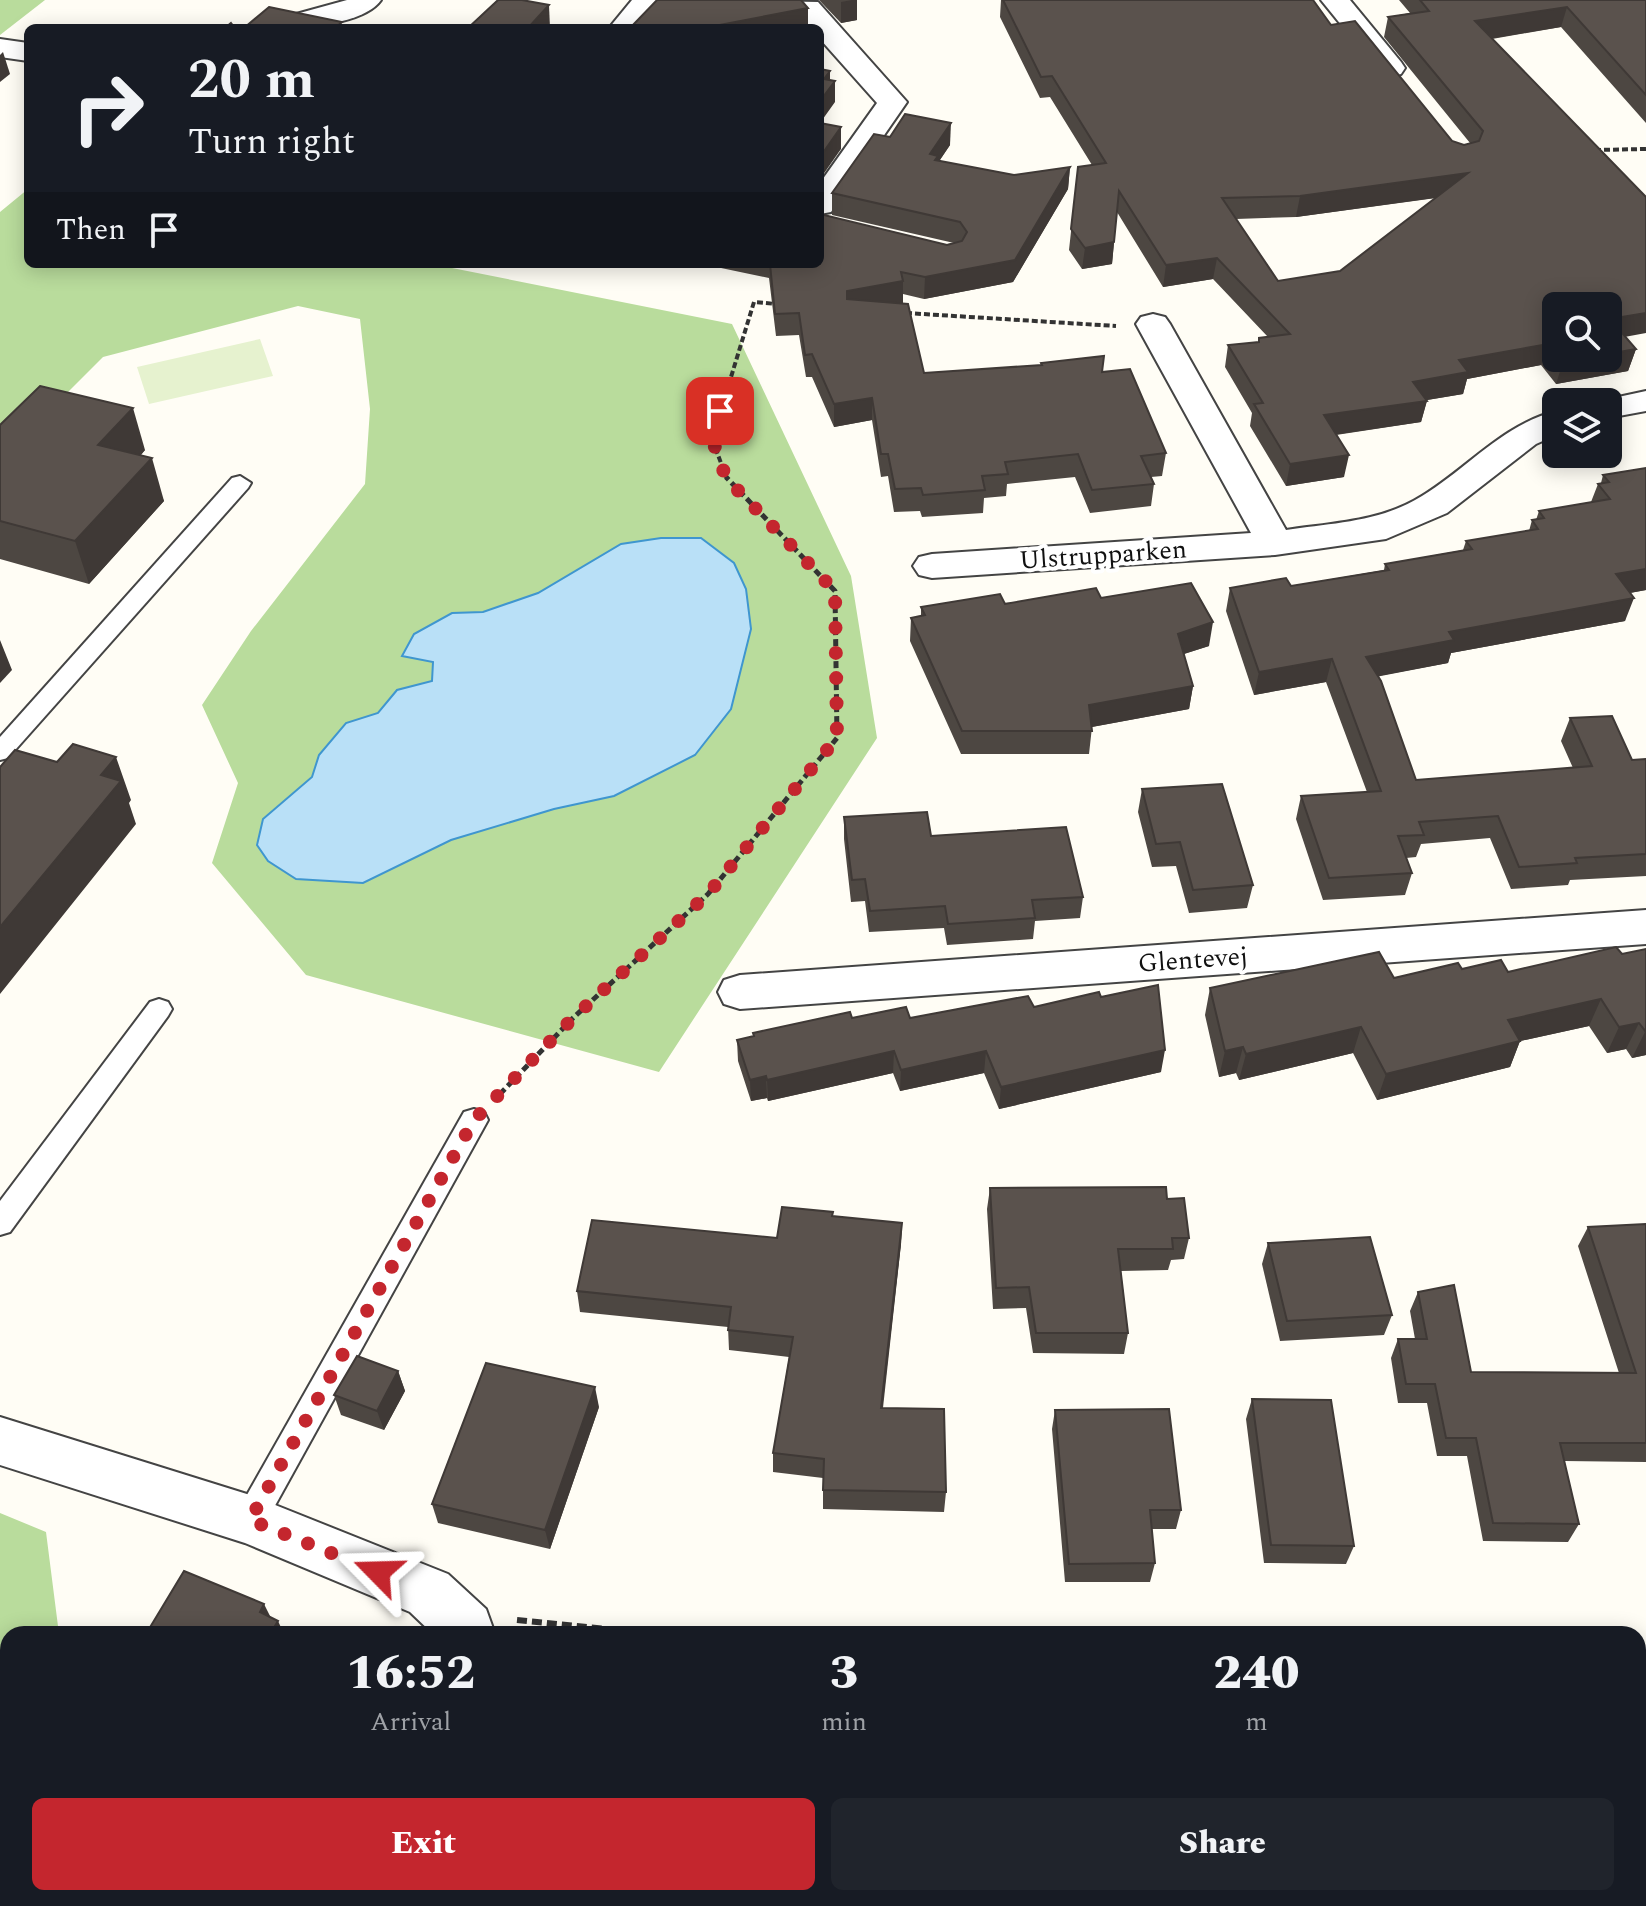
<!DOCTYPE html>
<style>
:root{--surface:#171b24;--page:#20242c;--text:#f1f3f6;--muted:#9ea1a6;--accent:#c4262e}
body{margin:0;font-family:Spectral,serif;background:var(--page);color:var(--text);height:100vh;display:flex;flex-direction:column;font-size:30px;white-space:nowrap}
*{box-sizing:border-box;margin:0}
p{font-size:26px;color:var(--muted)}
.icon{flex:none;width:44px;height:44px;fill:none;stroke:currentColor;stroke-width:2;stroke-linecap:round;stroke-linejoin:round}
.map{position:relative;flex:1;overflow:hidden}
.side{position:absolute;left:0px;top:1626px;width:1646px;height:280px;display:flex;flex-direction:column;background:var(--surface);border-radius:24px 24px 0 0;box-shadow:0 4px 20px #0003}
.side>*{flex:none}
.top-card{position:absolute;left:24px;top:24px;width:800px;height:244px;border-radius:12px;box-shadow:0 4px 20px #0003;background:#171b24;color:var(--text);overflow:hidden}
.buttons{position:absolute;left:1542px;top:292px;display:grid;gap:16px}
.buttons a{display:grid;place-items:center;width:80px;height:80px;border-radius:12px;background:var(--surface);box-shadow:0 4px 20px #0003;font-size:40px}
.pin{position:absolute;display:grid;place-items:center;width:68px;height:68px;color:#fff;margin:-34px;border-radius:16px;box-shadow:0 4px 12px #0006}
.me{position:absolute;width:88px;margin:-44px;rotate:292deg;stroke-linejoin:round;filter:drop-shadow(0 0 6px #0008)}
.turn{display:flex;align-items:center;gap:28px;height:168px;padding:0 32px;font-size:36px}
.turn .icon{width:104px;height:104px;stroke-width:2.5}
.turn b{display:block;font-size:56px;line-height:68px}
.then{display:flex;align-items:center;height:76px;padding:0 32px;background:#0003;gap:16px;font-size:30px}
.eta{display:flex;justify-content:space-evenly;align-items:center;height:136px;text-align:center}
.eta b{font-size:48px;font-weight:800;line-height:56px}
.cta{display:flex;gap:16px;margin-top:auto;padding:16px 32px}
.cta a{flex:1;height:92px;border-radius:12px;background:var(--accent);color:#fff;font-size:32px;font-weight:800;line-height:92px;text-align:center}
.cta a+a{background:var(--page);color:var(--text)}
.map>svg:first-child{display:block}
.green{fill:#d5ebbd}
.forest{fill:#b9dc9c}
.pitch{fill:#e6f2cf}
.water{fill:#b9e0f7;stroke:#3f96cf;stroke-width:2}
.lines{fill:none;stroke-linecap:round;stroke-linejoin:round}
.service-casing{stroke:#444;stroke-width:4}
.minor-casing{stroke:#444;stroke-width:4}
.path-far2{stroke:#333;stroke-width:4;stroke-dasharray:6 3;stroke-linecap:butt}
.path-far1{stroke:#333;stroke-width:5;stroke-dasharray:7 4;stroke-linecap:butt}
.path{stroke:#333;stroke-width:6;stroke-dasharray:10 5;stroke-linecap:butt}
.service{fill:#fff;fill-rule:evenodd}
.minor{fill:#fff;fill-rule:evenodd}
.wall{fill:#4d4742;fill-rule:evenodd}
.shaded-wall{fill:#3f3936}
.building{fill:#5a524d;stroke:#3f3936;stroke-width:2;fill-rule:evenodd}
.route{stroke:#c4262e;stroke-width:14;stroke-dasharray:0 25.2}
.labels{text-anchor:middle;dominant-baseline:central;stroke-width:8;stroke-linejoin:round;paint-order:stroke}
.street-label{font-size:26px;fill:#111;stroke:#fff}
</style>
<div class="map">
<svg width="1646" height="1906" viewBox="0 0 1646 1906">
<rect width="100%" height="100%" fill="#fffdf5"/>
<polygon class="green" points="106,1898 226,1898 381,1906 100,1906"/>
<g class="forest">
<polygon points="0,0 45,0 0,35"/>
<polygon points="28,189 28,264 432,264 732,324 851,576 877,738 659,1072 306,975 212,863 238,783 202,705 251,631 365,484 370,409 360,319 298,306 103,357 45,415 0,429 0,212"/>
<polygon points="0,1513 46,1532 59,1634 8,1634 8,1898 91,1898 92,1906 0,1906"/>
</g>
<polygon class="pitch" points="260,339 273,376 149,404 137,367"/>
<polygon class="water" points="661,538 701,538 734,563 746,589 751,629 731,709 695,755 614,796 554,809 451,840 363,883 296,879 268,861 257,845 263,819 312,777 319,755 346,723 378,713 397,690 432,681 433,662 402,656 414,634 452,613 483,612 538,593 621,544"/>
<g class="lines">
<g class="service-casing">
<g id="service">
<polygon points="240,476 251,483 248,488 8,758 0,760 0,737 232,478"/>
<polygon points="159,999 168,1002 172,1009 168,1016 10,1232 0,1235 0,1201 150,1002"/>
<polygon points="474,1109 484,1112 488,1120 261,1531 250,1535 239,1531 234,1520 239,1509 464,1112"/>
</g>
</g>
<g class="minor-casing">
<g id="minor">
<path d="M 347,0 L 381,0 C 362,27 293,28 263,28 L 267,22 Z"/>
<polygon points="632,0 661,0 638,28 609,28"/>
<polygon points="715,0 818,2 907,102 831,212 820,214 820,183 877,103 820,39 820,28 811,28 800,15 729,8 719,6"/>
<polygon points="1321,0 1350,0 1401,62 1405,68 1401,74 1391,77 1381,74"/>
<polygon points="0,39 28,43 28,61 0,57"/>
<path d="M 1153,314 L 1165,317 L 1170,324 L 1286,530 C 1332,523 1381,522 1422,496 C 1468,468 1502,425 1556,411 L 1556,435 L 1536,444 L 1447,513 L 1386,539 L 1275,555 L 932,578 L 919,575 L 913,566 L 919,557 L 932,554 L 1251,533 L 1136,324 L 1141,317 Z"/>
<polygon points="1646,391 1646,411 1608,418 1608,402 1595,402"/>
<polygon points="1646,910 1646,944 740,1009 724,1004 718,992 724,980 740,975"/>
<polygon points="0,1417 250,1495 448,1574 486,1609 495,1634 433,1634 410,1612 245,1543 0,1465"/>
<rect x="1638" y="1668" width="8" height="56"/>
<polygon points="1638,1863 1646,1864 1646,1906 1613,1906 1610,1898 1638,1898"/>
<polygon points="201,1898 264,1898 261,1906 198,1906"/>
</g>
</g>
<g class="path-far2">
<polyline points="1595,150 1646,149"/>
<polyline points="906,313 1116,326"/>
<polyline points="727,479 712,439 754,302 776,304"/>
</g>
<polyline class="path-far1" points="500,1094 573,1018 708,894 837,738 835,591 726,477"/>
<g class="path">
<polyline points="517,1620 655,1634"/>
<polyline points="731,1898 733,1906"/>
</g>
<use href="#service" class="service"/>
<use href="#minor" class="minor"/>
</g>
<g class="wall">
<polygon points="819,0 857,0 857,20 841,23"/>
<path d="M 1001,0 L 1313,0 L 1331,25 L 1452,141 L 1464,145 L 1470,143 L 1384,37 L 1388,17 L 1410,13 L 1399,0 L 1646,0 L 1646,123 L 1561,27 L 1492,39 L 1625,337 L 1636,349 L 1628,371 L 1556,384 L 1541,365 L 1467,379 L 1463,394 L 1427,400 L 1421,422 L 1336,435 L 1344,477 L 1286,486 L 1250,426 L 1252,413 L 1225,367 L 1228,345 L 1259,342 L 1268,337 L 1213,279 L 1163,287 L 1117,212 L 1112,264 L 1082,269 L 1069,250 L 1078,167 L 1092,165 L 1050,97 L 1040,98 L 1000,17 ZM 1436,198 L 1340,271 L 1278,281 L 1236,219 L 1296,217 ZM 1556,306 L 1608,358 L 1556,358 Z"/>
<polygon points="890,137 950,145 939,161 1014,175 1070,167 1068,189 1013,282 924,299 903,294 903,303 924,373 1041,366 1041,363 1102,372 1166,453 1162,476 1151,477 1154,484 1151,506 1090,513 1075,477 1007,484 1006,496 984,498 983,513 922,517 920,511 894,512 888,476 881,477 872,420 834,427 812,377 806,377 799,335 776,336 769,278 702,264 820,264 954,243 832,215 832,193"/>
<polygon points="0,425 145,450 141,455 164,501 89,584 0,559"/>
<polygon points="1646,468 1646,590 1630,593 1625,621 1451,653 1448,663 1378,676 1416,780 1573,768 1561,741 1570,718 1632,760 1646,759 1646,876 1570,880 1568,885 1511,889 1490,838 1421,844 1416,857 1406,858 1412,873 1405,895 1323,900 1296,819 1301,796 1367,792 1326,682 1254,695 1226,611 1230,588 1291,586 1384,570 1385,564 1463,550 1466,541 1529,531 1532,520 1536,520 1539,511 1591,502 1598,484 1601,483 1603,475"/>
<polygon points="1101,598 1209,646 1184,654 1193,686 1189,709 1092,727 1089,754 961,754 910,641 911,618 921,616 921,607"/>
<polygon points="1142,789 1253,885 1247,908 1189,913 1176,866 1152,867 1138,812"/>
<polygon points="844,817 931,836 1083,897 1080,918 1035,921 1033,939 947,945 944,928 869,932 865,901 851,902 844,839"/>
<polygon points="1646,949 1646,1055 1632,1058 1626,1049 1607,1053 1589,1026 1520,1041 1510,1067 1377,1100 1353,1053 1239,1080 1236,1073 1219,1077 1205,1015 1210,988 1394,978 1462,969 1508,972 1622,954"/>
<polygon points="1101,997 1161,1072 999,1109 984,1073 900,1091 893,1073 768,1101 767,1098 751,1101 738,1061 737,1040 753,1036 753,1033 852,1018 910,1018 1034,1007"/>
<polygon points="990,1188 1167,1199 1189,1238 1184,1259 1171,1260 1168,1270 1121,1271 1128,1333 1124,1354 1033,1353 1026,1308 993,1309 987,1209"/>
<polygon points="833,1212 833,1216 902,1223 901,1244 883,1408 946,1492 944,1512 823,1509 823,1478 773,1472 773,1453 789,1357 729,1350 728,1327 580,1312 577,1291 777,1238"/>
<polygon points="1646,1224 1646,1462 1564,1461 1579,1524 1568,1542 1483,1541 1467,1456 1437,1456 1427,1403 1398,1403 1391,1358 1398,1339 1415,1339 1410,1311 1418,1292 1471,1372 1619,1373 1578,1246 1588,1227"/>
<polygon points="1268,1243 1392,1315 1384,1335 1280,1341 1262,1264"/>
<polygon points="398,1371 405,1391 384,1430 341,1415 334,1395"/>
<polygon points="1252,1399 1354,1546 1346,1564 1264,1563 1246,1419"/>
<polygon points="599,1407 550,1549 438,1523 432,1504"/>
<polygon points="1055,1410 1181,1510 1176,1529 1152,1529 1155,1563 1150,1582 1065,1582 1052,1429"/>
</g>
<g class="shaded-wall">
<polygon points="852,0 857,0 857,20 841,23 841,2"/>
<polygon points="549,5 550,28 528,28"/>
<polygon points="1567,7 1561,27 1470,42 1475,21"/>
<polygon points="808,8 808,28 704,28"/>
<polygon points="3,52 10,74 0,82 0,55"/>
<polygon points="830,71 830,87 835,81 835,102 820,123 820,101 824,79"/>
<polygon points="951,123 950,145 938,163 930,154"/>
<polygon points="841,127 841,149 820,179 820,157"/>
<polygon points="1070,167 1068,189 1013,282 924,299 925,277"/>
<polygon points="1468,173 1463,194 1296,217 1300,196"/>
<polygon points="1114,242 1112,264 1082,269 1085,248"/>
<polygon points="1217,258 1213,279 1163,287 1166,265"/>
<polygon points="903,281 903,303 847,313 847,291"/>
<polygon points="1646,313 1646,333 1608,340 1610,319"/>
<polygon points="1548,344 1541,365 1467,379 1463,394 1415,402 1427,401 1421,422 1319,437 1324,415 1413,382 1459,360"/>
<polygon points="1636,349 1628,371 1556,384 1563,362 1586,358 1608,358 1608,354"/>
<polygon points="872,398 872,420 834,427 834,404"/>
<polygon points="133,408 145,450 112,487 98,445"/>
<polygon points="1349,455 1344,477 1286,486 1290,464"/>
<polygon points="152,458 164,501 89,584 75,541"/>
<polygon points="1646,569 1646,590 1607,597 1616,574"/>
<polygon points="1634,598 1625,621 1451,653 1448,663 1360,680 1366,657 1449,632"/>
<polygon points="1213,622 1209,646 1174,657 1178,634"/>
<polygon points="0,640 12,670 0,683"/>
<polygon points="1332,659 1326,682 1254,695 1259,672"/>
<polygon points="1193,686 1189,709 1086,728 1089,705"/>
<polygon points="116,757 131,800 129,803 136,824 0,994 0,927 101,775"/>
<polygon points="1601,999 1589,1026 1520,1041 1510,1067 1377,1100 1386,1074 1508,1020"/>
<polygon points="1639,1023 1626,1049 1607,1053 1619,1027"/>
<polygon points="1361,1027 1353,1053 1239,1080 1246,1054"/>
<polygon points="1645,1032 1646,1032 1646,1055 1632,1058"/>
<polygon points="1243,1047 1236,1073 1219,1077 1225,1051"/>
<polygon points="1165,1050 1161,1072 999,1109 1001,1087"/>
<polygon points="894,1051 893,1073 768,1101 767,1080"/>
<polygon points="986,1051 984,1073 900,1091 901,1070"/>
<polygon points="766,1076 767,1098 751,1101 750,1080"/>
<polygon points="902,1223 901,1244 880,1428 881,1408"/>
<polygon points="398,1371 405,1391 384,1430 377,1411"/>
<polygon points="595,1387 599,1407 550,1549 545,1530"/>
<polygon points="264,1604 273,1622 260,1612"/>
<polygon points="278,1621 284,1634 270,1634"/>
</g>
<g class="building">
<polygon points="498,0 522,0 549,5 528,28 468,28"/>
<polygon points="657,0 801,0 808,8 704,28 630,28"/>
<path d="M 1003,0 L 1313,0 L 1331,25 L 1355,21 L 1452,141 L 1464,145 L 1479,141 L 1483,131 L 1388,17 L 1429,11 L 1420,0 L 1646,0 L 1646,95 L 1567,7 L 1475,21 L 1646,197 L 1646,313 L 1610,319 L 1636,349 L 1608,354 L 1608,306 L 1556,306 L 1556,353 L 1548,344 L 1459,360 L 1468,372 L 1413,382 L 1427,401 L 1324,415 L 1349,455 L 1290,464 L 1254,404 L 1263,403 L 1228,345 L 1259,342 L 1259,338 L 1290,334 L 1217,258 L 1166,265 L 1119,191 L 1114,242 L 1085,248 L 1071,229 L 1078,167 L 1106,163 L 1052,76 L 1041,77 ZM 1468,173 L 1340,271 L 1278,281 L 1222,198 L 1300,196 Z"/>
<polygon points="269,7 342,22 335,28 244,28"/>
<polygon points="231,23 235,28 225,28"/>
<polygon points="820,69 830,71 824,79 835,81 820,101"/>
<polygon points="905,114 951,123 930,154 938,156 935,160 1014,175 1070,167 1015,260 925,277 901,272 903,281 847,291 847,299 908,304 924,373 1042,365 1041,363 1104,356 1102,372 1130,369 1166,453 1141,456 1154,484 1092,490 1078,454 1005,462 1008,474 982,476 985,490 923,495 921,488 895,489 888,454 881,454 872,398 834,404 812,354 805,355 799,313 775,314 770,264 820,264 820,214 947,245 962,241 967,232 960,222 832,193 874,134 890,137"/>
<polygon points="820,123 841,127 820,157"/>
<polygon points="1560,358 1586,358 1563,362"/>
<polygon points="40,386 133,408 98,445 152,458 75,541 0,521 0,425"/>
<polygon points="1646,468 1646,569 1616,574 1634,598 1449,632 1454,640 1366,657 1381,681 1416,780 1592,766 1570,718 1612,716 1632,760 1646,759 1646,854 1575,858 1577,863 1519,867 1498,816 1419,822 1424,835 1398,836 1412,873 1329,878 1301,796 1381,791 1332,659 1259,672 1230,588 1286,578 1291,586 1389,570 1385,564 1472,549 1466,541 1538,529 1532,520 1544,518 1539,511 1610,499 1598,484 1609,482 1603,475"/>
<polygon points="1191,583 1213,622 1178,634 1193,686 1089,705 1092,731 962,731 911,618 925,615 921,607 1000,594 1005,604 1096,588 1101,598"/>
<polygon points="73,744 116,757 101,775 121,781 0,927 0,767 15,750 57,762"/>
<polygon points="1222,784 1253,885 1193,890 1180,842 1156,844 1142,789"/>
<polygon points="927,812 931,836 1066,827 1083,897 1032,900 1035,918 948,924 945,906 870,911 865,879 852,880 844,817"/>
<polygon points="1616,947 1622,954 1646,949 1646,1032 1639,1023 1619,1027 1601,999 1508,1020 1520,1041 1386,1074 1361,1027 1246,1054 1243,1047 1225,1051 1210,988 1379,952 1394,978 1458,963 1462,969 1501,960 1508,972"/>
<polygon points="1158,985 1165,1050 1001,1087 986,1051 901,1070 894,1051 767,1080 766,1076 750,1080 737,1040 754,1036 753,1033 850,1012 852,1018 906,1007 910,1018 1028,996 1034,1007 1099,992 1101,997"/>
<polygon points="1166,1187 1167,1199 1184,1198 1189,1238 1172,1238 1173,1249 1118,1249 1128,1333 1036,1333 1029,1287 996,1288 990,1188"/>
<polygon points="782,1207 833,1212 832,1216 902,1223 881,1408 944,1409 946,1492 823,1490 824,1459 773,1453 793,1337 728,1330 731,1307 577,1291 592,1220 777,1238"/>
<polygon points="1646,1224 1646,1443 1560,1443 1579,1524 1493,1523 1476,1438 1446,1438 1435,1384 1406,1384 1398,1339 1427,1339 1418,1292 1454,1285 1471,1372 1636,1373 1588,1227"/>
<polygon points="1370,1237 1392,1315 1287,1321 1268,1243"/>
<polygon points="357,1356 398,1371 377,1411 334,1395"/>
<polygon points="486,1363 595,1387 545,1530 432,1504"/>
<polygon points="1252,1399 1331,1400 1354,1546 1271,1545"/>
<polygon points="1169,1409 1181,1510 1150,1510 1155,1563 1069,1564 1055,1410"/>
<polygon points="184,1571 264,1604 260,1612 278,1621 270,1634 146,1634"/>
</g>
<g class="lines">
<polyline class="route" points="378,1572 250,1520 474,1120 573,1018 708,894 837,738 835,591 726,478 712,439 720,411"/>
</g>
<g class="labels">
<g class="street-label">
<text transform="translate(1103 555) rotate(-4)">Ulstrupparken</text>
<text transform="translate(1193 960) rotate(-4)">Glentevej</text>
</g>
</g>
</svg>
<div class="buttons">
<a><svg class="icon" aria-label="search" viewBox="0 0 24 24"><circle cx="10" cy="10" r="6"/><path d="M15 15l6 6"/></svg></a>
<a><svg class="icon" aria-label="layers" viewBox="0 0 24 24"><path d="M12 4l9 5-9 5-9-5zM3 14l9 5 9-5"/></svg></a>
</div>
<div class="pin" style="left:720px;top:411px;background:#d93025"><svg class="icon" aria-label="arrive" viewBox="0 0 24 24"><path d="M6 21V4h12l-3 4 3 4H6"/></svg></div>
<svg class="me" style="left:378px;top:1572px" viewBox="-20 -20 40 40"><path d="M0-17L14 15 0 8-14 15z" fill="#c4262e" stroke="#fff" stroke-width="4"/></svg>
<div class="top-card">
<div class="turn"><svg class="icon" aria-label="right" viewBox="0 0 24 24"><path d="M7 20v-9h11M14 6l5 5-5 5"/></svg><div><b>20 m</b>Turn right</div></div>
<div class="then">Then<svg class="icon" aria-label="arrive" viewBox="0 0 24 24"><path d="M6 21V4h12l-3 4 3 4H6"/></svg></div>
</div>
<section class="side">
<div class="eta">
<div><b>16:52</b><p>Arrival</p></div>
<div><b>3</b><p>min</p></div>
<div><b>240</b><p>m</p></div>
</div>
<div class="cta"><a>Exit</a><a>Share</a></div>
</section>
</div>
